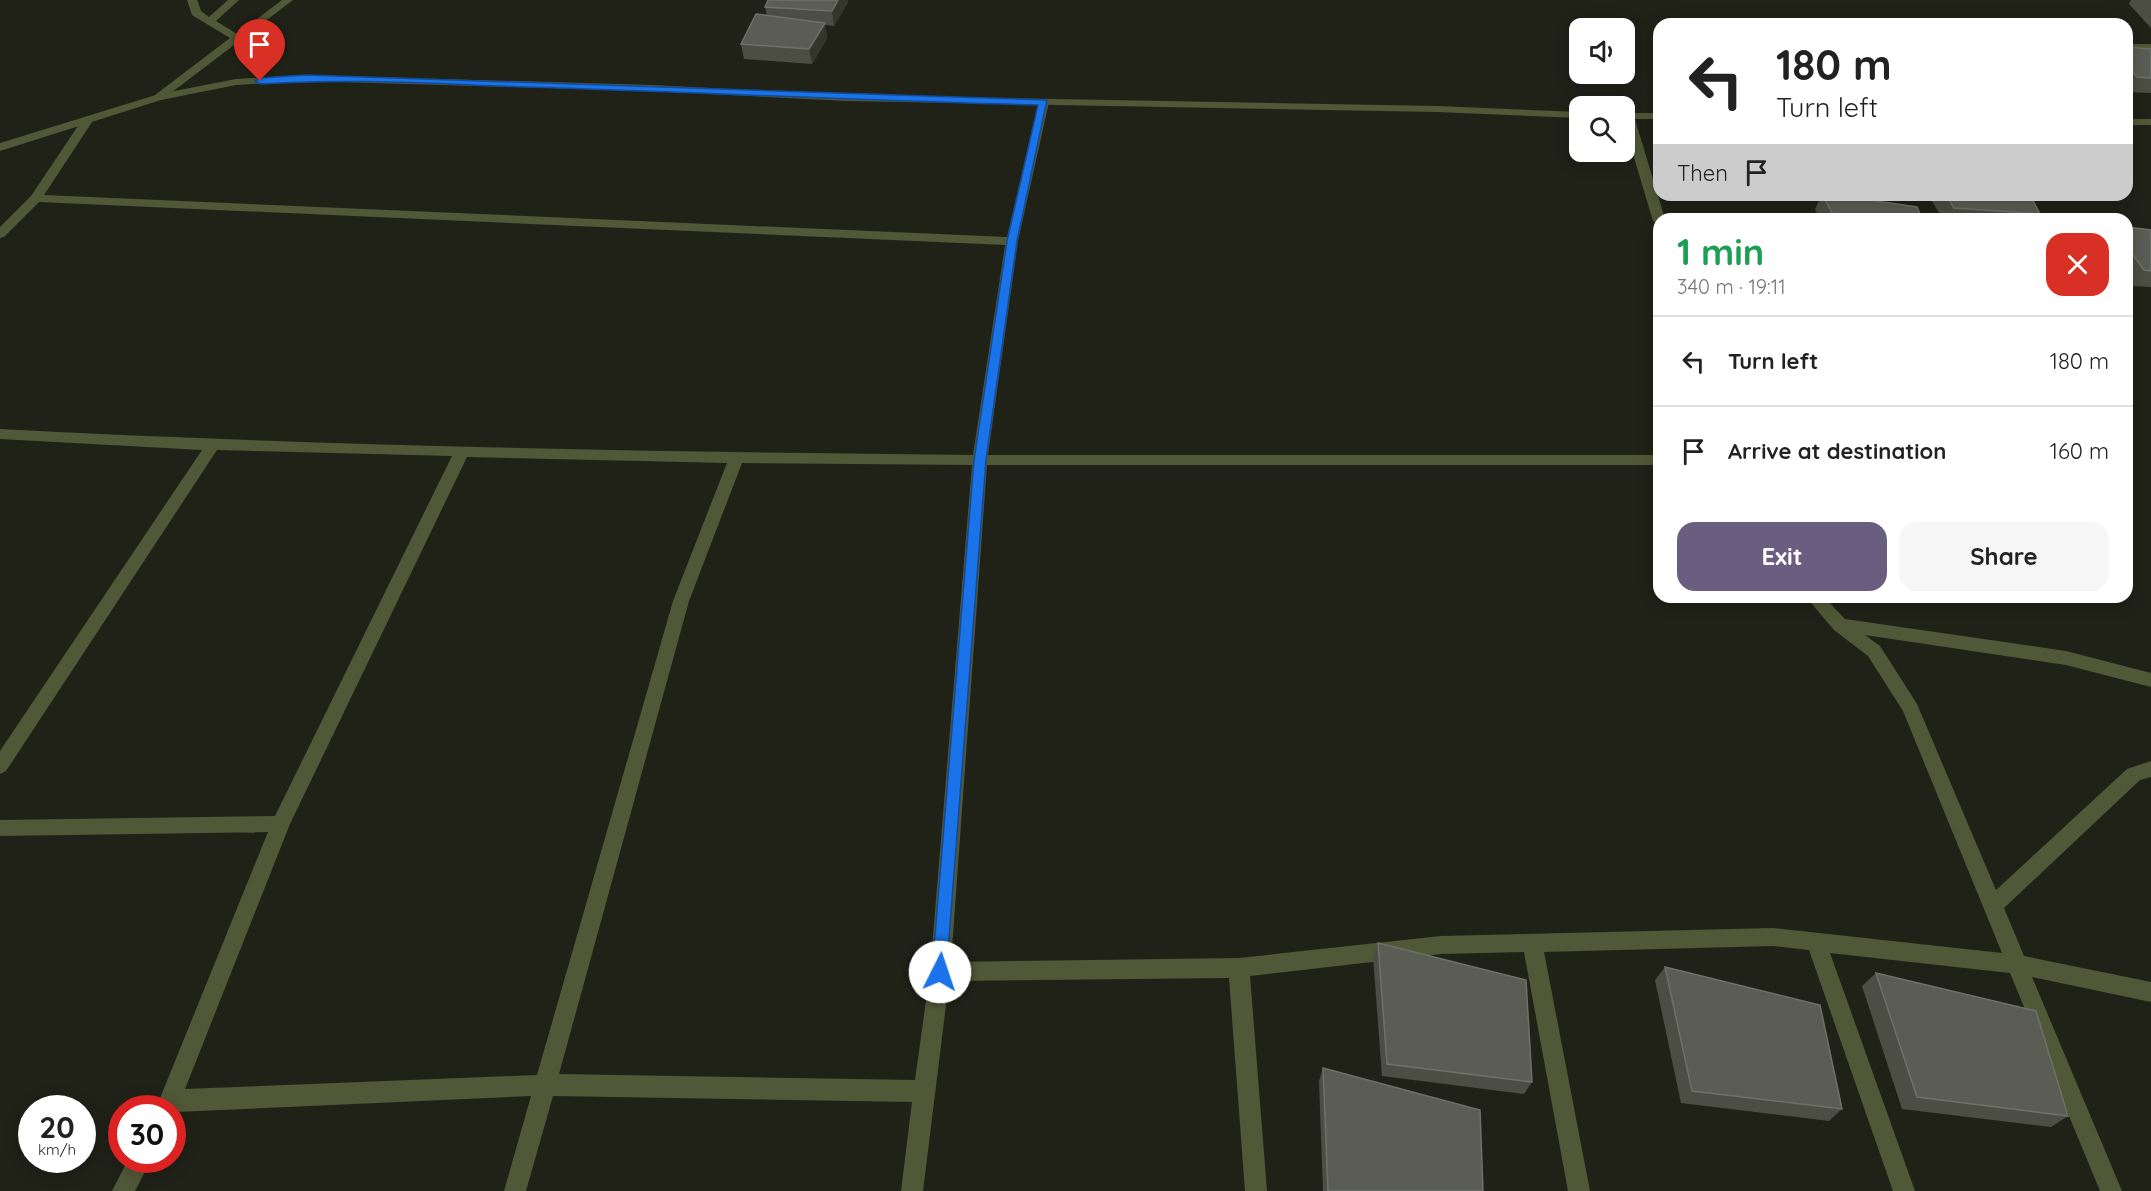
<!DOCTYPE html>
<meta charset="utf-8">
<style>
:root{--surface:#fff;--page:#f6f6f6;--text:#222;--muted:#767676;--line:#e0e0e0;--accent:#695e80}
body{margin:0;font-family:Quicksand,sans-serif;background:var(--page);color:var(--text);height:100vh;display:flex;flex-direction:column;font-size:22px;white-space:nowrap}
*{box-sizing:border-box;margin:0}
p{font-size:20px;color:var(--muted)}
.icon{flex:none;width:33px;height:33px;fill:none;stroke:currentColor;stroke-width:2;stroke-linecap:round;stroke-linejoin:round}
.map{position:relative;flex:1;overflow:hidden}
.panel{position:absolute;left:1653px;top:213px;width:480px;height:390px;display:flex;flex-direction:column;background:var(--surface);border-radius:18px;box-shadow:0 3px 15px #0003}
.panel>*{flex:none}
.top-card{position:absolute;left:1653px;top:18px;width:480px;height:183px;border-radius:18px;box-shadow:0 3px 15px #0003;background:#fff;color:var(--text);overflow:hidden}
.controls{position:absolute;left:1569px;top:18px;display:grid;gap:12px}
.controls a{display:grid;place-items:center;width:66px;height:66px;border-radius:12px;background:var(--surface);box-shadow:0 3px 15px #0003;font-size:30px}
.speed{position:absolute;left:18px;top:1095px;display:flex;gap:12px;font-size:30px;font-weight:700;text-align:center}
.speed>*{display:grid;place-content:center;width:78px;height:78px;border-radius:50%;background:var(--surface);box-shadow:0 3px 15px #0003;line-height:1}
.speed small{font-size:15px;font-weight:400}
.speed .limit{border:9px solid #d22;background:#fff;color:#111}
.pin{position:absolute;display:grid;place-items:center;width:51px;height:51px;color:#fff;margin:-62px -26px;border-radius:50% 50% 50% 0;rotate:-45deg;box-shadow:0 0 6px #0007}
.pin .icon{rotate:45deg}
.me{position:absolute;width:66px;margin:-33px;rotate:4deg;stroke-linejoin:round;filter:drop-shadow(0 0 4px #0008)}
.turn{display:flex;align-items:center;gap:21px;height:126px;padding:0 24px;font-size:27px}
.turn .icon{width:78px;height:78px;stroke-width:2.5}
.turn b{display:block;font-size:42px;line-height:51px}
.then{display:flex;align-items:center;height:57px;padding:0 24px;background:#0003;gap:12px;font-size:22px}
.round{display:grid;place-items:center;flex:none;width:63px;height:63px;border-radius:18px;background:var(--page)}
.headline{display:flex;align-items:center;justify-content:space-between;height:102px;padding:0 24px}
h1{font-size:36px;font-weight:800;line-height:45px;color:#1e9e55}
.primary-button{display:flex;gap:12px;margin-top:auto;padding:12px 24px}
.primary-button a{flex:1;height:69px;border-radius:18px;background:var(--accent);color:#fff;font-size:24px;font-weight:800;line-height:69px;text-align:center}
.primary-button a+a{background:var(--page);color:var(--text)}
ul{padding:0;list-style:none}
li{display:flex;align-items:center;gap:18px;height:90px;padding:0 24px;border-top:2px solid var(--line)}
li div{flex:1}
li b{display:block;font-size:22px}
li em{font-style:normal}
.map>svg:first-child{display:block}
.lines{fill:none;stroke-linecap:round;stroke-linejoin:round}
.minor{fill:#515837;fill-rule:evenodd}
.tertiary{fill:#515837;fill-rule:evenodd}
.wall{fill:#4c4e44}
.shaded-wall{fill:#34362c}
.building{fill:#5b5d54;stroke:#6f7168;stroke-width:1.5}
.route{fill:#1a73e8;stroke:#114b97;stroke-width:1.5}
</style>
<div class="map">
<svg width="2151" height="1191" viewBox="0 0 2151 1191">
<rect width="100%" height="100%" fill="#202218"/>
<g class="lines">
<g class="minor">
<polygon points="187,0 197,0 201,11 209,17 228,0 239,0 216,21 237,34 282,0 293,0 163,99 155,99 155,95 230,38 192,15"/>
<rect x="2127" y="44" width="24" height="6"/>
<path d="M 1039,100 L 1049,102 L 1018,241 L 988,455 L 1659,455 L 1659,465 L 987,465 L 951,962 L 1239,958 L 1441,936 L 1773,928 L 2002,953 L 1903,711 L 1868,656 L 1834,630 L 1806,597 L 1824,597 L 1845,619 L 2066,651 L 2151,673 L 2151,687 L 2066,665 L 1865,635 L 1880,646 L 1917,704 L 1996,890 L 2127,769 L 2151,761 L 2151,777 L 2140,780 L 2004,908 L 2024,956 L 2151,982 L 2151,1002 L 2032,977 L 2122,1191 L 2100,1191 L 2010,973 L 1830,953 L 1915,1191 L 1893,1191 L 1809,950 L 1773,946 L 1544,952 L 1590,1191 L 1568,1191 L 1524,952 L 1441,954 L 1250,976 L 1267,1191 L 1245,1191 L 1229,978 L 949,981 L 923,1191 L 901,1191 L 912,1102 L 553,1096 L 526,1191 L 504,1191 L 531,1096 L 176,1112 L 172,1117 L 172,1108 L 156,1108 L 268,832 L 0,836 L 0,820 L 275,816 L 452,456 L 217,450 L 6,771 L 0,774 L 0,751 L 202,450 L 0,439 L 0,429 C 324,446 649,452 973,455 L 1005,245 L 39,202 L 4,237 L 0,238 L 0,227 L 31,196 L 84,117 L 94,119 L 44,195 L 1007,237 ZM 467,457 L 727,463 L 673,601 L 537,1075 L 185,1089 L 290,824 ZM 742,463 L 972,465 L 930,972 L 915,1080 L 559,1074 L 689,601 Z"/>
<polygon points="1624,113 1634,116 1665,219 1659,219 1659,225 1653,221 1624,124"/>
<polygon points="128,1160 151,1160 135,1191 112,1191"/>
</g>
<g class="tertiary">
<polygon points="306,75 652,85 847,95 1437,106 1580,112 1580,118 1437,112 847,101 652,91 306,81 236,85 161,100 0,151 0,143 159,94 236,79"/>
<rect x="1624" y="113" width="35" height="6"/>
<rect x="2127" y="119" width="24" height="6"/>
</g>
</g>
<g class="wall">
<polygon points="2131,0 2151,0 2151,28 2129,4"/>
<polygon points="848,2 834,26 825,25 827,38 812,64 744,59 741,44 767,16 765,7"/>
<polygon points="2127,47 2151,49 2151,93 2128,92 2127,91"/>
<polygon points="1822,195 1835,195 1922,219 1820,219 1815,209"/>
<polygon points="1928,195 2030,195 2040,214 2037,219 1943,219"/>
<polygon points="2127,227 2151,230 2151,287 2132,286 2127,278"/>
<polygon points="1378,943 1532,1082 1524,1094 1382,1076 1373,957"/>
<polygon points="1665,967 1842,1109 1829,1121 1681,1103 1655,980"/>
<polygon points="1876,973 2068,1116 2051,1127 1902,1109 1862,986"/>
<polygon points="1323,1068 1483,1191 1323,1191 1319,1081"/>
</g>
<g class="shaded-wall">
<polygon points="838,0 848,0 848,2 834,26 832,11"/>
<polygon points="825,23 827,38 812,64 809,49"/>
</g>
<g class="building">
<polygon points="768,0 838,0 832,11 765,7"/>
<polygon points="756,14 825,23 809,49 741,44"/>
<polygon points="2127,47 2151,49 2151,78 2137,77 2127,65"/>
<polygon points="1823,195 1835,195 1917,207 1922,219 1835,219"/>
<polygon points="1946,195 2030,195 2040,214 1954,208"/>
<polygon points="2127,227 2151,230 2151,271 2144,270 2127,247"/>
<polygon points="1378,943 1526,980 1532,1082 1387,1064"/>
<polygon points="1665,967 1820,1005 1842,1109 1692,1091"/>
<polygon points="1876,973 2036,1011 2068,1116 1917,1097"/>
<polygon points="1323,1068 1480,1110 1483,1191 1328,1191"/>
</g>
<path class="route" d="M 306,75 L 1047,100 L 1017,241 L 986,460 L 946,977 L 940,980 L 935,977 L 932,972 L 974,460 L 1007,241 L 1038,105 C 867,101 697,92 527,87 C 438,84 348,78 260,84 L 255,81 L 260,78 Z"/>
</svg>
<div class="controls">
<a><svg class="icon" aria-label="sound" viewBox="0 0 24 24"><path d="M4 9h4l5-4v14l-5-4H4zM17 9q2 3 0 6"/></svg></a>
<a><svg class="icon" aria-label="search" viewBox="0 0 24 24"><circle cx="10" cy="10" r="6"/><path d="M15 15l6 6"/></svg></a>
</div>
<div class="speed"><div>20<small>km/h</small></div><div class="limit">30</div></div>
<div class="pin" style="left:260px;top:81px;background:#d93025"><svg class="icon" aria-label="arrive" viewBox="0 0 24 24"><path d="M6 21V4h12l-3 4 3 4H6"/></svg></div>
<svg class="me" style="left:940px;top:972px" viewBox="-20 -20 40 40"><circle r="19" fill="#fff"/><path d="M0-13L10 11 0 6-10 11z" fill="#1a73e8"/></svg>
<div class="top-card">
<div class="turn"><svg class="icon" aria-label="left" viewBox="0 0 24 24"><path d="M17 20v-9H6M10 6l-5 5 5 5"/></svg><div><b>180 m</b>Turn left</div></div>
<div class="then">Then<svg class="icon" aria-label="arrive" viewBox="0 0 24 24"><path d="M6 21V4h12l-3 4 3 4H6"/></svg></div>
</div>
<section class="panel">
<div class="headline"><div><h1>1 min</h1><p>340 m · 19:11</p></div><a class="round" style="background:#d93025;color:#fff"><svg class="icon" aria-label="close" viewBox="0 0 24 24"><path d="M6 6l12 12M18 6L6 18"/></svg></a></div>
<ul>
<li><svg class="icon" aria-label="left" viewBox="0 0 24 24"><path d="M17 20v-9H6M10 6l-5 5 5 5"/></svg><div><b>Turn left</b></div><em>180 m</em></li>
<li><svg class="icon" aria-label="arrive" viewBox="0 0 24 24"><path d="M6 21V4h12l-3 4 3 4H6"/></svg><div><b>Arrive at destination</b></div><em>160 m</em></li>
</ul>
<div class="primary-button"><a>Exit</a><a>Share</a></div>
</section>
</div>
